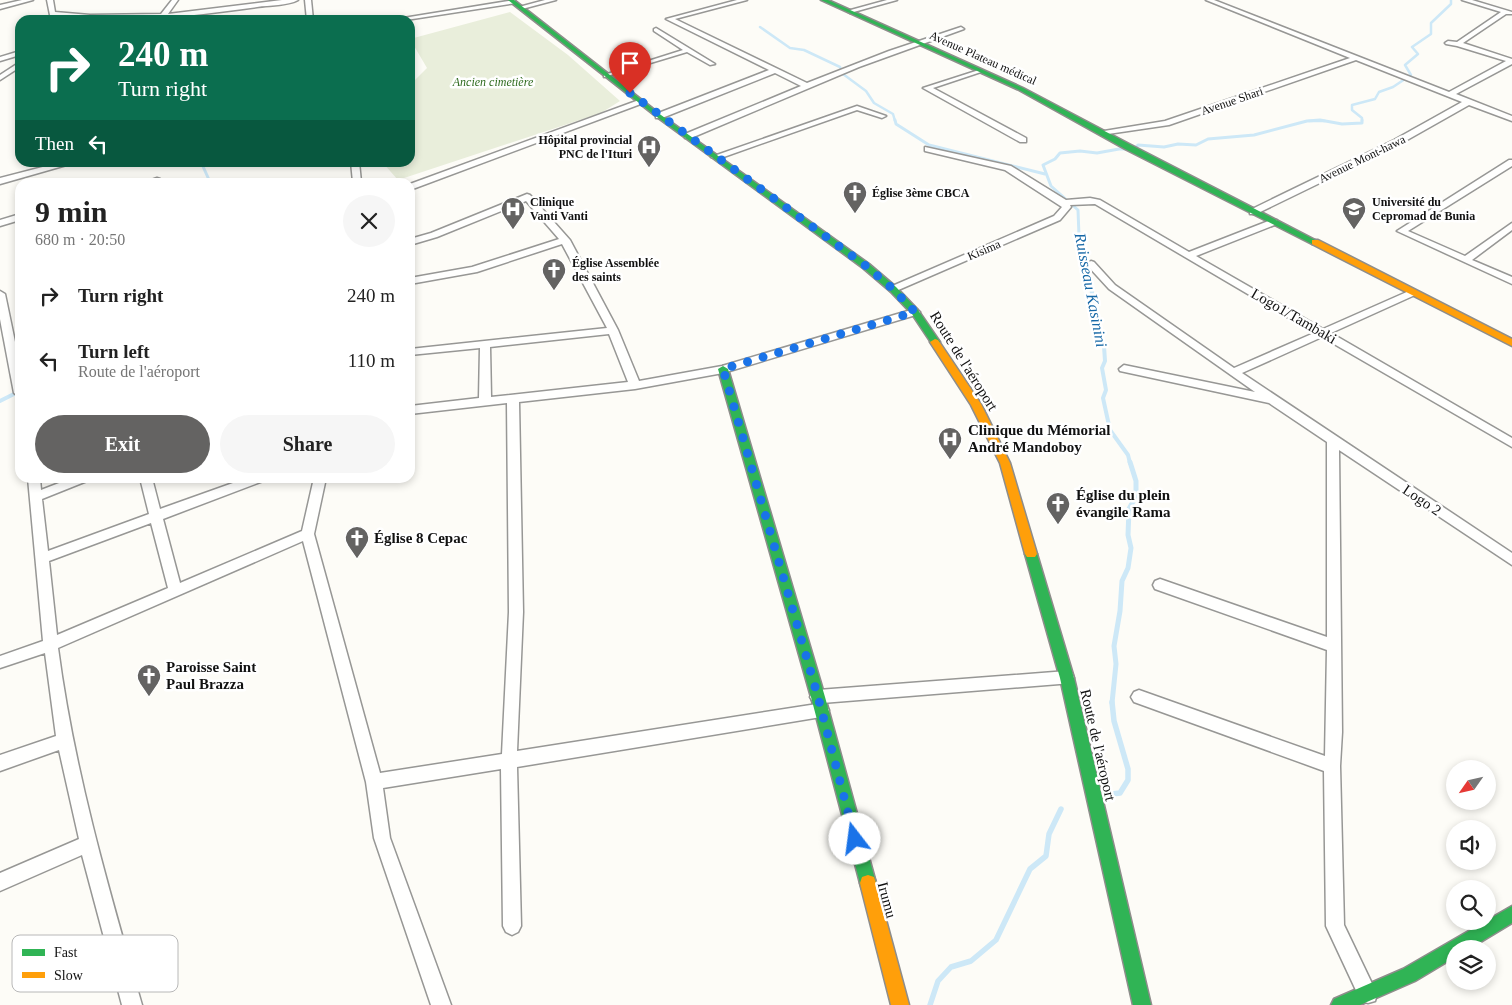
<!DOCTYPE html>
<meta charset="utf-8">
<style>
:root{--surface:#fff;--page:#f6f6f6;--text:#222;--muted:#767676;--accent:#646362}
body{margin:0;font-family:Georgia,serif;background:var(--page);color:var(--text);height:100vh;display:flex;flex-direction:column;font-size:19px;white-space:nowrap}
*{box-sizing:border-box;margin:0}
p{font-size:16px;color:var(--muted)}
.icon{flex:none;width:28px;height:28px;fill:none;stroke:currentColor;stroke-width:2;stroke-linecap:round;stroke-linejoin:round}
.map{position:relative;flex:1;overflow:hidden}
.drawer{position:absolute;left:15px;top:178px;width:400px;height:305px;display:flex;flex-direction:column;background:var(--surface);border-radius:15px;box-shadow:0 2px 8px #0003}
.drawer>*{flex:none}
.top-card{position:absolute;left:15px;top:15px;width:400px;height:152px;border-radius:15px;box-shadow:0 2px 8px #0003;background:#0b6e4f;color:#fff;overflow:hidden}
.needle{width:32px;rotate:236deg}
.controls{position:absolute;left:1446px;top:760px;display:grid;gap:10px}
.controls a{display:grid;place-items:center;width:50px;height:50px;border-radius:50%;background:var(--surface);box-shadow:0 2px 8px #0003;font-size:25px}
.pin{position:absolute;display:grid;place-items:center;width:42px;height:42px;color:#fff;margin:-51px -21px;border-radius:50% 50% 50% 0;rotate:-45deg;box-shadow:0 0 5px #0007}
.pin .icon{rotate:45deg}
.me{position:absolute;width:55px;margin:-28px;rotate:345deg;stroke-linejoin:round;filter:drop-shadow(0 0 4px #0008)}
.turn{display:flex;align-items:center;gap:18px;height:105px;padding:0 20px;font-size:22px}
.turn .icon{width:65px;height:65px;stroke-width:2.5}
.turn b{display:block;font-size:35px;line-height:42px}
.then{display:flex;align-items:center;height:48px;padding:0 20px;background:#0003;gap:10px;font-size:19px}
.round{display:grid;place-items:center;flex:none;width:52px;height:52px;border-radius:26px;background:var(--page)}
.head{display:flex;align-items:center;justify-content:space-between;height:85px;padding:0 20px}
h1{font-size:30px;font-weight:800;line-height:38px}
.action{display:flex;gap:10px;margin-top:auto;padding:10px 20px}
.action a{flex:1;height:58px;border-radius:30px;background:var(--accent);color:#fff;font-size:20px;font-weight:800;line-height:58px;text-align:center}
.action a+a{background:var(--page);color:var(--text)}
ul{padding:0;list-style:none}
li{display:flex;align-items:center;gap:15px;height:65px;padding:0 20px}
li div{flex:1}
li b{display:block;font-size:19px}
li em{font-style:normal}
.map>svg:first-child{display:block}
.cemetery{fill:#e9eedb}
.lines{fill:none;stroke-linecap:round;stroke-linejoin:round}
.stream-far4{stroke:#cde8f7;stroke-width:2.5}
.stream-far3{stroke:#cde8f7;stroke-width:3}
.stream-far2{stroke:#cde8f7;stroke-width:4}
.stream-far1{stroke:#cde8f7;stroke-width:5}
.stream{stroke:#cde8f7;stroke-width:5.5}
.street-casing{stroke:#979795;stroke-width:3}
.fast-casing{stroke:#8e8d8b;stroke-width:3}
.slow-casing{stroke:#8e8d8b;stroke-width:3}
.street{fill:#fffffe;fill-rule:evenodd}
.fast{fill:#30b455;fill-rule:evenodd}
.slow{fill:#ff9f0a;fill-rule:evenodd}
.route{stroke:#1a73e8;stroke-width:9;stroke-dasharray:0 16.2}
.labels{text-anchor:middle;dominant-baseline:central;stroke-width:5;stroke-linejoin:round;paint-order:stroke}
.far-street-label{font-size:12px;fill:#111;stroke:#fff}
.far-park-label{font-size:12px;font-style:italic;fill:#2f6b1f;stroke:#fff}
.far-poi-label{font-size:12px;font-weight:bold;fill:#111;stroke:#fff;text-anchor:start}
.street-label{font-size:15px;fill:#111;stroke:#fff}
.poi-label{font-size:15px;font-weight:bold;fill:#111;stroke:#fff;text-anchor:start}
.water-label{font-size:16px;font-style:italic;fill:#1768a6;stroke:#fff}
.key{fill:#fff;stroke:#b8b8b8;stroke-width:1}
.key-label{font-size:14px;fill:#111}
</style>
<div class="map">
<svg width="1512" height="1005" viewBox="0 0 1512 1005">
<rect width="100%" height="100%" fill="#fdfcf7"/>
<polygon class="cemetery" points="510,12 568,55 620,101 601,113 398,180 383,163 410,162 410,85 427,68 410,39"/>
<g class="lines">
<g class="stream-far4">
<polyline points="760,27 790,48 804,50 840,67 843,74 866,91 874,103 893,114 895,121"/>
<polyline points="1309,121 1325,121"/>
<polyline points="1362,121 1362,118 1352,110 1352,105 1375,99 1379,92 1393,87 1411,75 1405,65 1418,54 1412,47 1431,34 1431,23 1451,4 1451,0"/>
</g>
<g class="stream-far3">
<polyline points="895,120 896,124 929,145 1045,174"/>
<polyline points="201,162 210,182"/>
<polyline points="1087,272 1079,236 1078,210 1051,186 1043,165 1055,159 1060,153 1080,151 1097,153 1119,149 1134,149 1138,145 1164,147 1178,144 1196,145 1208,139 1254,135 1307,121 1320,120 1342,124 1362,123 1362,120"/>
</g>
<g class="stream-far2">
<polyline points="1087,271 1104,346 1105,361 1102,368 1106,390 1103,398 1110,430 1128,455 1130,463"/>
<polyline points="0,401 20,391"/>
</g>
<polyline class="stream-far1" points="1112,703 1116,664 1114,646 1120,611 1122,581 1128,568 1131,548 1128,535 1129,509 1136,496 1136,481 1130,462"/>
<g class="stream">
<polyline points="1103,795 1120,793 1128,780 1128,769 1114,721 1112,702"/>
<polyline points="930,1005 938,981 951,967 971,961 996,940 1030,869 1046,856 1049,834 1061,809"/>
</g>
<g class="street-casing">
<g id="street">
<polygon points="22,0 33,0 0,9 0,5"/>
<path d="M 47,0 L 53,0 L 55,12 L 90,15 L 161,14 L 172,0 L 178,0 L 168,14 L 282,0 L 298,0 C 288,6 269,5 257,7 C 192,16 110,26 50,15 Z"/>
<polygon points="305,0 311,0 313,20 307,20"/>
<polygon points="514,0 516,3 406,20 391,20"/>
<polygon points="545,0 556,0 522,9 519,7"/>
<polygon points="737,0 747,0 675,19 807,83 889,51 961,27 964,29 859,67 691,138 685,138 685,134 801,86 775,73 662,118 656,118 656,114 769,70 666,19"/>
<polygon points="887,0 897,0 850,13 847,11"/>
<polygon points="1206,0 1214,0 1449,92 1506,61 1457,46 1446,44 1445,43 1448,41 1457,42 1501,12 1462,0 1472,0 1512,12 1512,14 1506,14 1463,43 1512,59 1512,64 1456,94 1512,116 1512,121 1469,105 1400,144 1256,214 1250,214 1250,210 1394,140 1462,102 1356,60 1169,125 1101,135 1100,133 1104,131 1165,121 1350,58"/>
<polygon points="656,28 715,64 710,65 687,52 604,77 604,75 683,50 654,31 654,29"/>
<polygon points="20,51 20,55 0,61 0,57"/>
<polygon points="20,62 20,67 0,80 0,75"/>
<polygon points="979,70 984,71 933,88 1026,138 1026,142 1020,142 923,88"/>
<polygon points="639,100 646,102 410,190 410,184"/>
<polygon points="857,106 886,116 882,118 857,110 718,159 711,157"/>
<polygon points="925,147 1011,166 1066,200 1090,198 1100,200 1189,252 1271,220 1277,220 1277,224 1196,256 1323,329 1409,291 1415,291 1415,295 1331,333 1512,438 1512,447 1322,337 1242,373 1512,553 1512,565 1339,450 1342,732 1340,766 1344,925 1377,994 1375,1001 1368,1003 1361,1001 1326,926 1324,771 1134,702 1131,697 1134,692 1139,690 1325,756 1327,650 1155,589 1153,585 1155,581 1160,579 1327,637 1327,442 1269,403 1120,371 1119,369 1124,365 1255,392 1109,289 1086,264 1091,261 1094,262 1115,285 1234,368 1314,333 1095,204 1070,205 1071,207 1060,220 896,291 890,291 890,287 1054,216 1062,207 1005,170 925,151"/>
<polygon points="1509,160 1512,160 1512,166 1408,231 1465,256 1512,223 1512,230 1472,260 1512,277 1512,284 1397,231"/>
<polygon points="62,162 77,162 0,184 0,178"/>
<polygon points="351,162 359,162 361,182 353,182"/>
<polygon points="157,178 160,179 160,182 146,182"/>
<path d="M 527,194 L 530,195 L 570,240 L 618,330 L 639,381 L 722,366 L 911,310 L 915,309 L 920,312 L 919,314 L 723,373 L 635,389 L 519,402 L 523,612 L 517,751 L 817,704 L 813,702 L 810,697 L 813,692 L 818,690 L 1067,671 L 1072,673 L 1074,678 L 1072,683 L 822,703 L 826,705 L 829,710 L 826,715 L 821,717 L 517,767 L 521,926 L 518,932 L 512,935 L 506,932 L 503,926 L 501,769 L 383,788 L 390,838 L 451,1005 L 431,1005 L 374,838 L 366,782 L 303,541 L 58,648 C 74,770 108,887 142,1005 L 122,1005 L 82,855 L 0,891 L 0,873 L 79,839 L 59,750 L 0,771 L 0,755 L 56,736 L 45,653 L 0,668 L 0,656 L 43,641 L 28,478 L 40,478 L 41,490 L 72,478 L 89,478 L 87,481 L 42,499 L 48,551 L 149,514 L 140,478 L 152,478 L 160,509 L 247,478 L 265,478 L 263,481 L 163,519 L 180,583 L 302,531 L 314,478 L 326,478 L 314,534 L 380,773 L 502,754 L 509,612 L 507,403 L 410,414 L 410,406 L 479,398 L 480,348 L 410,355 L 410,349 L 607,328 L 562,244 L 477,272 L 410,284 L 410,278 L 472,267 L 559,239 L 526,201 L 437,237 L 410,245 L 410,239 L 431,233 ZM 609,334 L 628,382 L 491,397 L 490,347 ZM 151,523 L 168,588 L 57,635 L 49,561 Z"/>
<polygon points="20,214 20,220 0,226 0,220"/>
<polygon points="0,291 5,294 20,366 20,397 14,393 0,319"/>
</g>
</g>
<g class="fast-casing">
<g id="fast">
<polygon points="508,0 514,0 661,115 869,264 896,287 918,310 940,342 938,344 932,344 912,314 890,291 863,268 657,117"/>
<polygon points="821,0 828,0 1023,88 1131,145 1319,242 1312,244 1125,149 1019,90"/>
<polygon points="723,366 728,369 825,697 876,883 874,889 868,891 862,889 860,883 811,697 718,369"/>
<polygon points="1031,549 1035,551 1037,554 1074,678 1151,1005 1133,1005 1060,678 1025,554 1027,551"/>
<polygon points="1512,906 1512,923 1469,949 1455,949 1455,957 1415,981 1360,1005 1331,1005 1334,999 1403,969"/>
</g>
</g>
<g class="slow-casing">
<g id="slow">
<polygon points="1312,240 1318,240 1512,339 1512,346 1312,244"/>
<polygon points="935,339 938,340 981,404 1010,463 1037,554 1035,557 1027,557 1025,554 1000,463 971,405 930,342"/>
<polygon points="868,875 874,877 876,883 909,1005 891,1005 860,883 862,877"/>
</g>
</g>
<use href="#street" class="street"/>
<use href="#fast" class="fast"/>
<use href="#slow" class="slow"/>
</g>
<g class="lines">
<polyline class="route" points="630,93 866,266 893,289 915,312 723,369 818,697 855,839"/>
</g>
<defs>
<g id="hospital-pin" transform="scale(1.25)"><path d="M0 17L-7.5 6A9.5 9.5 0 1 1 7.5 6Z" fill="#646362" stroke="#fff"/><path d="M-5-5h3v3.5h4V-5h3V5h-3V1.5h-4V5h-3Z" fill="#fff"/></g>
<g id="church-pin" transform="scale(1.25)"><path d="M0 17L-7.5 6A9.5 9.5 0 1 1 7.5 6Z" fill="#646362" stroke="#fff"/><path d="M-1.2-6h2.4v3.5h3.3v2.4h-3.3V6h-2.4V-.1h-3.3v-2.4h3.3Z" fill="#fff"/></g>
<g id="university-pin" transform="scale(1.25)"><path d="M0 17L-7.5 6A9.5 9.5 0 1 1 7.5 6Z" fill="#646362" stroke="#fff"/><path d="M0-5L7-2L0 1L-7-2ZM-4 1L0 2.5L4 1V4Q0 6-4 4Z" fill="#fff"/></g>
</defs>
<g fill-rule="evenodd">
<use href="#hospital-pin" x="649" y="147"/>
<use href="#church-pin" x="855" y="193"/>
<use href="#hospital-pin" x="513" y="209"/>
<use href="#university-pin" x="1354" y="209"/>
<use href="#church-pin" x="554" y="270"/>
<use href="#hospital-pin" x="950" y="439"/>
<use href="#church-pin" x="1058" y="504"/>
<use href="#church-pin" x="357" y="538"/>
<use href="#church-pin" x="149" y="676"/>
</g>
<g class="labels">
<g class="far-street-label">
<text transform="translate(983 58) rotate(24)">Avenue Plateau médical</text>
<text transform="translate(1232 101) rotate(-19)">Avenue Shari</text>
<text transform="translate(1362 159) rotate(-26)">Avenue Mont-hawa</text>
<text transform="translate(984 250) rotate(-23)">Kisima</text>
</g>
<g class="far-park-label">
<text x="493" y="82">Ancien cimetière</text>
</g>
<g class="far-poi-label">
<text x="632" y="140" text-anchor="end">Hôpital provincial<tspan x="632" dy="14">PNC de l'Ituri</tspan></text>
<text x="872" y="193">Église 3ème CBCA</text>
<text x="530" y="202">Clinique<tspan x="530" dy="14">Vanti Vanti</tspan></text>
<text x="1372" y="202">Université du<tspan x="1372" dy="14">Cepromad de Bunia</tspan></text>
<text x="572" y="263">Église Assemblée<tspan x="572" dy="14">des saints</tspan></text>
</g>
<g class="street-label">
<text transform="translate(1294 316) rotate(30)">Logo1/Tambaki</text>
<text transform="translate(964 361) rotate(58)">Route de l'aéroport</text>
<text transform="translate(1422 500) rotate(34)">Logo 2</text>
<text transform="translate(1098 745) rotate(77)">Route de l'aéroport</text>
<text transform="translate(887 900) rotate(75)">Irumu</text>
</g>
<g class="poi-label">
<text x="968" y="430">Clinique du Mémorial<tspan x="968" dy="17">André Mandoboy</tspan></text>
<text x="1076" y="495">Église du plein<tspan x="1076" dy="17">évangile Rama</tspan></text>
<text x="374" y="538">Église 8 Cepac</text>
<text x="166" y="667">Paroisse Saint<tspan x="166" dy="17">Paul Brazza</tspan></text>
</g>
<g class="water-label">
<text transform="translate(1091 290) rotate(79)">Ruisseau Kasinini</text>
</g>
</g>
<rect x="12" y="935" width="166" height="57" rx="8" class="key"/>
<rect x="22" y="949" width="23" height="7" fill="#30b455"/>
<rect x="22" y="972" width="23" height="6" fill="#ff9f0a"/>
<g class="key-label">
<text x="54" y="957">Fast</text>
<text x="54" y="980">Slow</text>
</g>
</svg>
<div class="controls">
<a><svg class="needle" viewBox="-14 -14 28 28"><path d="M0-13l5 13h-10z" fill="#e53935"/><path d="M0 13l5-13h-10z" fill="#767676"/></svg></a>
<a><svg class="icon" aria-label="sound" viewBox="0 0 24 24"><path d="M4 9h4l5-4v14l-5-4H4zM17 9q2 3 0 6"/></svg></a>
<a><svg class="icon" aria-label="search" viewBox="0 0 24 24"><circle cx="10" cy="10" r="6"/><path d="M15 15l6 6"/></svg></a>
<a><svg class="icon" aria-label="layers" viewBox="0 0 24 24"><path d="M12 4l9 5-9 5-9-5zM3 14l9 5 9-5"/></svg></a>
</div>
<div class="pin" style="left:630px;top:93px;background:#d93025"><svg class="icon" aria-label="arrive" viewBox="0 0 24 24"><path d="M6 21V4h12l-3 4 3 4H6"/></svg></div>
<svg class="me" style="left:855px;top:839px" viewBox="-20 -20 40 40"><circle r="19" fill="#fff"/><path d="M0-13L10 11 0 6-10 11z" fill="#1a73e8"/></svg>
<div class="top-card">
<div class="turn"><svg class="icon" aria-label="right" viewBox="0 0 24 24"><path d="M7 20v-9h11M14 6l5 5-5 5"/></svg><div><b>240 m</b>Turn right</div></div>
<div class="then">Then<svg class="icon" aria-label="left" viewBox="0 0 24 24"><path d="M17 20v-9H6M10 6l-5 5 5 5"/></svg></div>
</div>
<section class="drawer">
<div class="head"><div><h1>9 min</h1><p>680 m · 20:50</p></div><a class="round"><svg class="icon" aria-label="close" viewBox="0 0 24 24"><path d="M6 6l12 12M18 6L6 18"/></svg></a></div>
<ul>
<li><svg class="icon" aria-label="right" viewBox="0 0 24 24"><path d="M7 20v-9h11M14 6l5 5-5 5"/></svg><div><b>Turn right</b></div><em>240 m</em></li>
<li><svg class="icon" aria-label="left" viewBox="0 0 24 24"><path d="M17 20v-9H6M10 6l-5 5 5 5"/></svg><div><b>Turn left</b><p>Route de l'aéroport</p></div><em>110 m</em></li>
</ul>
<div class="action"><a>Exit</a><a>Share</a></div>
</section>
</div>
